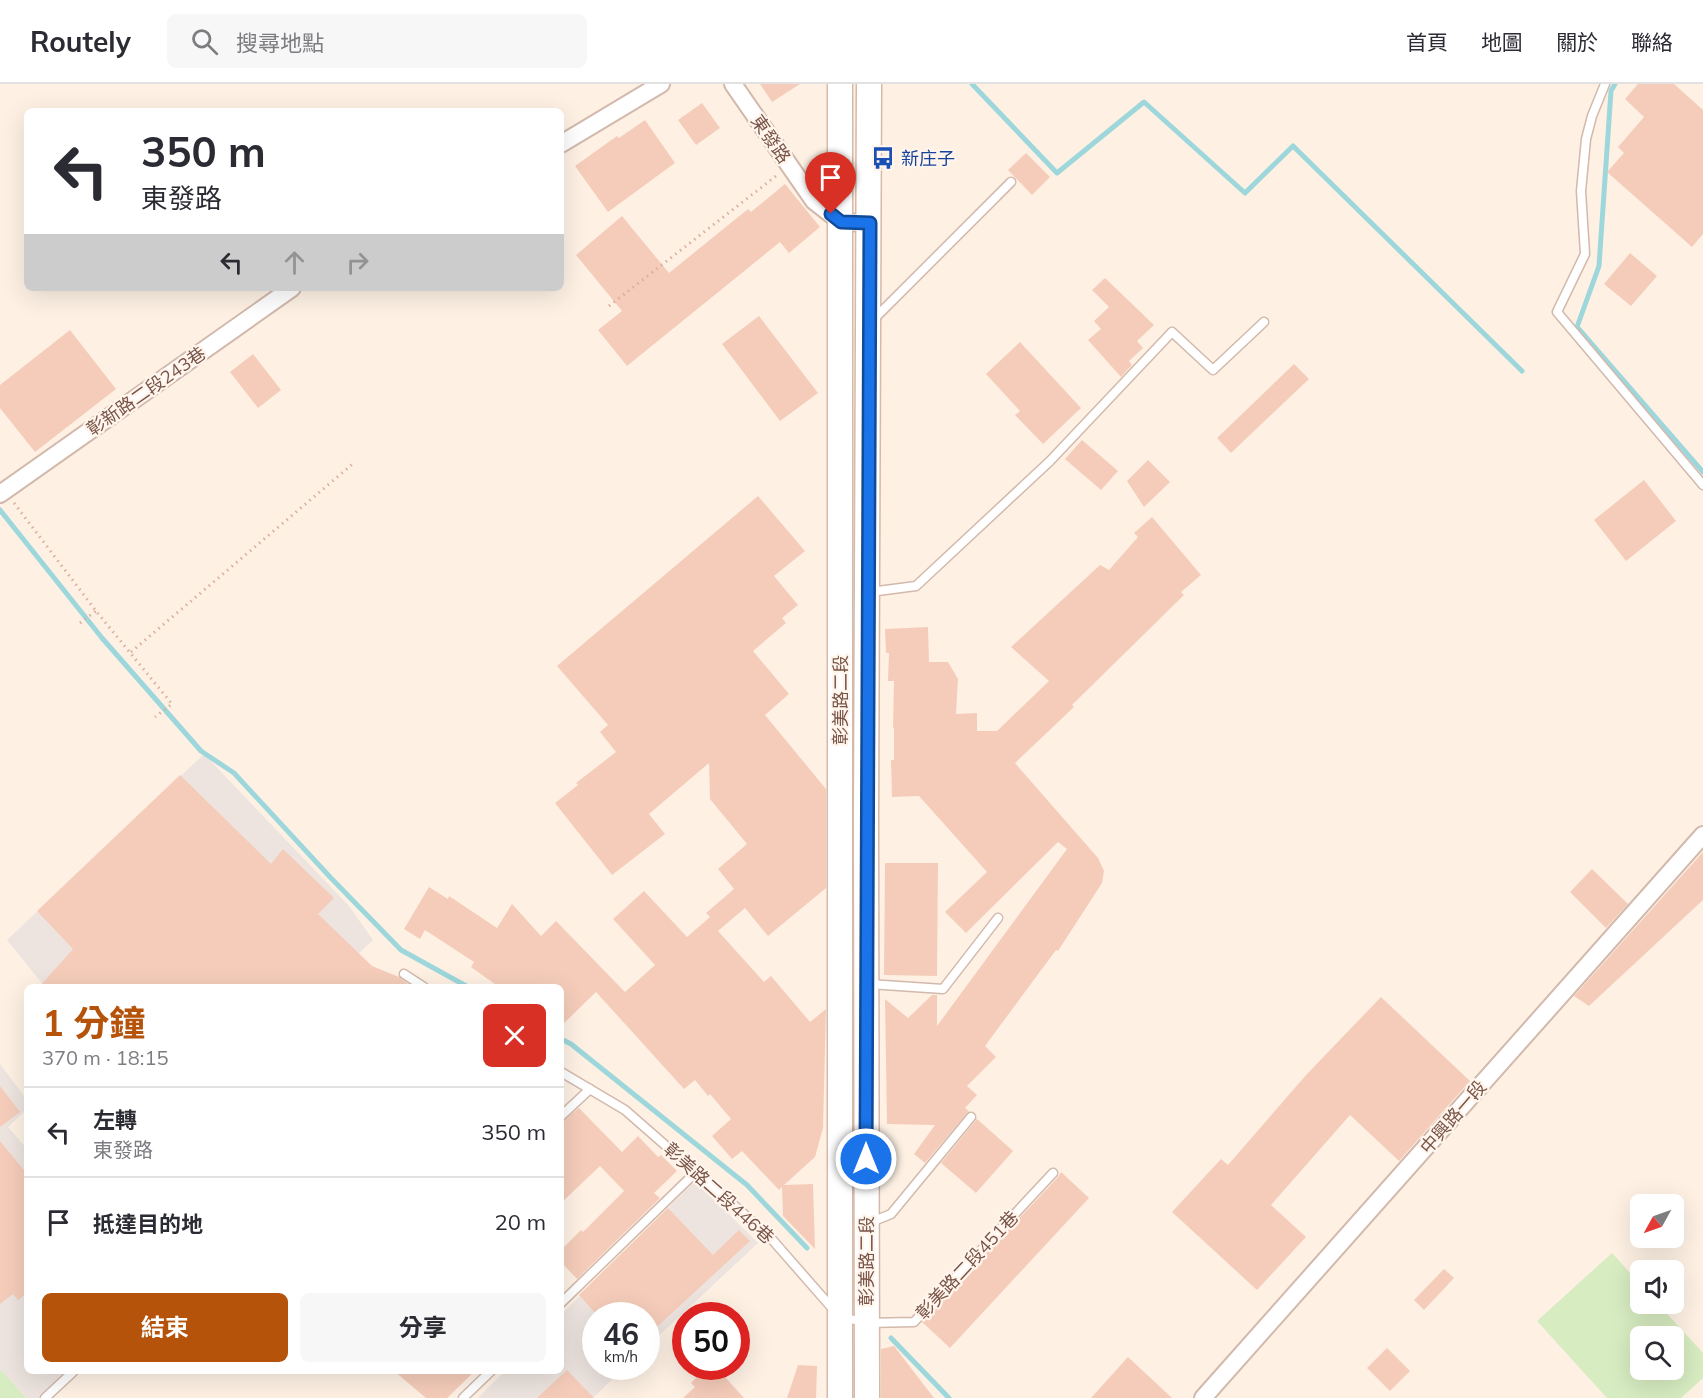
<!DOCTYPE html>
<html lang="zh-TW">
<meta charset="utf-8">
<style>
:root{--surface:#fff;--page:#f7f7f7;--text:#2b2b33;--muted:#7c7c81;--line:#e1e1e2;--accent:#b45309}
body{margin:0;font-family:Mulish,"Noto Sans TC",sans-serif;background:var(--page);color:var(--text);height:100vh;display:flex;flex-direction:column;font-size:22px;white-space:nowrap}
*{box-sizing:border-box;margin:0}
p{font-size:20px;color:var(--muted)}
.icon{flex:none;width:33px;height:33px;fill:none;stroke:currentColor;stroke-width:2;stroke-linecap:round;stroke-linejoin:round}
.map{position:relative;flex:1;overflow:hidden}
.side{position:absolute;left:24px;top:900px;width:540px;height:390px;display:flex;flex-direction:column;background:var(--surface);border-radius:9px;box-shadow:0 6px 24px #0002}
.side>*{flex:none}
.top-card{position:absolute;left:24px;top:24px;width:540px;height:183px;border-radius:9px;box-shadow:0 6px 24px #0002;background:#fff;color:var(--text);overflow:hidden}
.needle{width:39px;rotate:230deg}
.controls{position:absolute;left:1630px;top:1110px;display:grid;gap:12px}
.controls a{display:grid;place-items:center;width:54px;height:54px;border-radius:9px;background:var(--surface);box-shadow:0 6px 24px #0002;font-size:30px}
.speed{position:absolute;left:582px;top:1218px;display:flex;gap:12px;font-size:30px;font-weight:700;text-align:center}
.speed>*{display:grid;place-content:center;width:78px;height:78px;border-radius:50%;background:var(--surface);box-shadow:0 6px 24px #0002;line-height:1}
.speed small{font-size:15px;font-weight:400}
.speed .limit{border:9px solid #d22;background:#fff;color:#111}
.pin{position:absolute;display:grid;place-items:center;width:51px;height:51px;color:#fff;margin:-62px -26px;border-radius:50% 50% 50% 0;rotate:-45deg;box-shadow:0 0 6px #0007}
.pin .icon{rotate:45deg}
.me{position:absolute;width:66px;margin:-33px;rotate:0deg;stroke-linejoin:round;filter:drop-shadow(0 0 4px #0008)}
.turn{display:flex;align-items:center;gap:21px;height:126px;padding:0 18px;font-size:27px}
.turn .icon{width:78px;height:78px;stroke-width:2.5}
.turn b{display:block;font-size:42px;line-height:51px}
.lanes{display:flex;align-items:center;height:57px;padding:0 18px;background:#0003;justify-content:center;gap:30px;direction:ltr}
.lanes .off{opacity:.35}
.round{display:grid;place-items:center;flex:none;width:63px;height:63px;border-radius:9px;background:var(--page)}
.head{display:flex;align-items:center;justify-content:space-between;height:102px;padding:0 18px}
h1{font-size:36px;font-weight:700;line-height:45px;color:var(--accent)}
.primary-button{display:flex;gap:12px;margin-top:auto;padding:12px 18px}
.primary-button a{flex:1;height:69px;border-radius:9px;background:var(--accent);color:#fff;font-size:24px;font-weight:700;line-height:69px;text-align:center}
.primary-button a+a{background:var(--page);color:var(--text)}
ul{padding:0;list-style:none}
li{display:flex;align-items:center;gap:18px;height:90px;padding:0 18px;border-top:2px solid var(--line)}
li div{flex:1}
li b{display:block;font-size:22px}
li em{font-style:normal}
header{display:flex;align-items:center;gap:36px;box-sizing:border-box;height:84px;padding:0 30px;background:var(--surface);border-bottom:2px solid var(--line)}
header strong{font-size:28px}
nav{display:flex;gap:33px;margin-inline-start:auto;font-size:21px}
.search{width:420px;height:54px;background:var(--page);display:flex;align-items:center;gap:15px;box-sizing:border-box;padding:0 21px;border-radius:9px;color:var(--muted);font-size:22px}
.map>svg:first-child{display:block}
.industrial{fill:#ede4df}
.green{fill:#d7ecc1;fill-rule:evenodd}
.lines{fill:none;stroke-linecap:round;stroke-linejoin:round}
.stream{stroke:#9dd7db;stroke-width:5}
.building{fill:#f5ccba}
.service-casing{stroke:#d2b9ac;stroke-width:11}
.minor-casing{stroke:#d2b9ac;stroke-width:20}
.secondary-casing{stroke:#d5b9a9;stroke-width:27}
.path{stroke:#daaf9d;stroke-width:3;stroke-dasharray:1.5 4.5;stroke-linecap:butt}
.service{stroke:#fff;stroke-width:8}
.minor{stroke:#fff;stroke-width:16}
.secondary{stroke:#fff;stroke-width:24}
.route-casing{stroke:#114b97;stroke-width:15}
.route{stroke:#1a73e8;stroke-width:10}
.labels{text-anchor:middle;dominant-baseline:central;stroke-width:4.5;stroke-linejoin:round;paint-order:stroke}
.street-label{font-size:18px;fill:#785448;stroke:#fff5ec}
.transit-label{font-size:18px;fill:#164399;stroke:#fff5ec;text-anchor:start}
</style>
<header>
<strong>Routely</strong>
<div class="search"><svg class="icon" aria-label="search" viewBox="0 0 24 24"><circle cx="10" cy="10" r="6"/><path d="M15 15l6 6"/></svg>搜尋地點</div>
<nav><a>首頁</a><a>地圖</a><a>關於</a><a>聯絡</a></nav>
</header>
<div class="map">
<svg width="1703" height="1314" viewBox="0 0 1703 1314">
<rect width="100%" height="100%" fill="#fef1e4"/>
<g class="industrial">
<polygon points="204,670 349,822 373,856 323,903 45,903 7,856"/>
<polygon points="0,980 27,1016 27,1025 8,1043 27,1065 27,1287 81,1287 52,1314 26,1314 0,1285"/>
<polygon points="695,1097 758,1159 647,1263 646,1232 596,1232 596,1282 625,1283 593,1314 478,1314 505,1287 561,1287 561,1231"/>
</g>
<g class="green">
<path d="M 1612,1169 L 1641,1201 L 1641,1220 L 1658,1220 L 1703,1269 L 1703,1294 L 1681,1314 L 1607,1314 L 1537,1237 ZM 1641,1252 L 1674,1252 L 1674,1286 L 1641,1286 Z"/>
<polygon points="0,1285 26,1314 0,1314"/>
</g>
<g class="lines">
<g class="stream">
<polyline points="972,0 1057,89 1144,18 1245,109 1293,62 1522,287"/>
<polyline points="1615,0 1611,7 1599,182 1577,243 1703,388"/>
<polyline points="0,426 102,554 201,667 234,689 330,793 401,866 468,903"/>
<polyline points="561,955 571,960 747,1101 807,1164"/>
<polyline points="891,1254 949,1314"/>
</g>
</g>
<g class="building">
<polygon points="760,0 800,0 772,18"/>
<polygon points="1638,0 1674,0 1703,26 1703,150 1692,163 1607,88 1624,69 1618,63 1644,33 1625,15"/>
<polygon points="702,19 720,44 696,61 678,36"/>
<polygon points="645,36 675,79 608,128 575,82 617,52 619,54"/>
<polygon points="1026,69 1050,93 1032,111 1008,86"/>
<polygon points="785,100 820,143 789,169 780,158 627,282 598,246 622,227 576,171 622,132 669,189 748,125 751,128"/>
<polygon points="1630,169 1657,192 1631,222 1604,200"/>
<polygon points="1105,194 1154,241 1137,257 1143,264 1129,277 1132,281 1121,293 1088,256 1101,245 1094,237 1109,223 1092,206"/>
<polygon points="759,232 818,309 780,337 722,260"/>
<polygon points="70,246 116,305 35,368 0,324 0,301"/>
<polygon points="1020,258 1081,324 1043,360 1015,331 1020,327 986,290"/>
<polygon points="253,270 281,306 258,324 230,288"/>
<polygon points="1294,280 1309,295 1231,369 1217,354"/>
<polygon points="1082,356 1118,387 1101,406 1065,375"/>
<polygon points="1148,376 1170,398 1144,423 1127,397"/>
<polygon points="1644,396 1676,437 1626,477 1594,436"/>
<polygon points="758,412 805,467 774,492 798,521 782,534 786,539 753,567 789,610 765,631 826,705 826,804 768,852 745,824 718,847 764,898 771,892 810,938 826,925 823,1044 815,1073 784,1101 813,1100 815,1165 783,1132 782,1103 779,1106 742,1067 732,1075 712,1052 731,1035 710,1010 708,1012 695,996 684,1005 596,908 561,942 561,903 499,903 471,883 474,878 425,846 420,855 404,845 429,803 448,815 449,812 497,844 512,820 541,852 556,837 625,908 655,881 613,835 644,807 687,853 710,833 706,829 734,805 718,785 747,760 710,715 709,679 649,730 665,750 612,791 555,719 578,701 576,699 616,668 600,648 608,641 557,582"/>
<polygon points="1152,433 1201,491 1181,508 1184,511 1072,621 1074,623 1015,679 1098,774 1104,787 1102,799 1058,867 1056,866 985,962 996,973 967,1002 977,1011 965,1024 969,1027 925,1079 914,1070 935,1041 887,1040 885,915 908,934 932,911 937,911 937,942 1067,765 1058,758 966,849 945,828 987,788 919,712 892,713 891,676 894,676 894,644 893,644 894,597 888,597 889,569 886,569 885,545 928,543 929,578 948,578 958,595 956,630 977,629 977,647 997,647 1049,597 1011,563 1100,481 1109,486 1138,453 1134,449"/>
<polygon points="180,691 271,780 283,765 334,814 318,830 372,882 399,893 412,903 39,903 73,865 37,827"/>
<polygon points="1703,768 1703,816 1589,922 1574,912"/>
<polygon points="885,779 938,779 937,892 884,891"/>
<polygon points="1592,785 1628,820 1606,844 1570,808"/>
<polygon points="1381,913 1470,997 1399,1077 1350,1031 1271,1121 1306,1153 1257,1206 1172,1128 1221,1075 1228,1081 1307,990"/>
<polygon points="0,1002 20,1028 0,1043"/>
<polygon points="579,1024 622,1068 638,1052 658,1073 661,1071 677,1087 654,1109 660,1114 577,1195 561,1178 561,1166 581,1146 583,1148 624,1107 600,1082 561,1119 561,1038"/>
<polygon points="977,1035 1013,1067 976,1109 941,1079"/>
<polygon points="0,1057 27,1090 27,1209 18,1216 13,1210 0,1220"/>
<polygon points="1061,1088 1089,1114 950,1264 922,1238 1058,1093"/>
<polygon points="668,1124 713,1171 739,1146 750,1157 646,1253 646,1232 598,1232 579,1211"/>
<polygon points="1444,1185 1454,1194 1424,1226 1414,1216"/>
<polygon points="894,1262 934,1314 881,1314 881,1265"/>
<polygon points="1387,1264 1410,1287 1390,1307 1367,1284"/>
<polygon points="1128,1273 1172,1314 1091,1314"/>
<polygon points="798,1281 817,1282 816,1314 787,1314"/>
<polygon points="708,1282 715,1282 744,1314 683,1314 695,1303 691,1299"/>
<polygon points="567,1286 594,1314 537,1314"/>
<polygon points="394,1287 475,1287 447,1314 426,1314"/>
</g>
<g class="lines">
<g class="service-casing">
<g id="service">
<polyline points="1605,0 1592,32 1586,55 1581,107 1585,170 1557,228 1703,401"/>
<polyline points="873,236 1011,98"/>
<polyline points="870,508 916,502 1050,377 1172,248 1213,286 1264,238"/>
<polyline points="404,890 424,903"/>
<polyline points="869,900 943,905 998,834"/>
<polyline points="561,988 625,1026 769,1152 839,1232 866,1239 914,1238 1053,1089"/>
<polyline points="561,1032 590,1005"/>
<polyline points="869,1139 891,1130 971,1033"/>
<polyline points="561,1219 696,1088"/>
<polyline points="45,1314 74,1287"/>
<polyline points="463,1314 491,1287"/>
</g>
</g>
<g class="minor-casing">
<g id="minor">
<polyline points="733,0 814,117 841,138 870,139"/>
<polyline points="561,60 661,0"/>
<polyline points="0,410 292,204"/>
<polyline points="1203,1314 1703,751"/>
</g>
</g>
<g class="secondary-casing">
<g id="secondary">
<polyline points="840,1314 840,0"/>
<polyline points="867,1314 866,736 869,0"/>
</g>
</g>
<g class="path">
<polyline points="609,222 776,92"/>
<polyline points="14,419 96,527 172,620 155,633"/>
<polyline points="80,539 96,527"/>
<polyline points="131,568 355,378"/>
</g>
<use href="#service" class="service"/>
<use href="#minor" class="minor"/>
<use href="#secondary" class="secondary"/>
</g>
<g class="lines">
<g class="route-casing">
<polyline id="route" points="831,130 841,138 870,139 866,1075"/>
</g>
<use href="#route" class="route"/>
</g>
<defs>
<g id="bus-bare" transform="scale(1.8)"><path d="M-5-6H5V4H4V6H2V4H-2V6H-4V4H-5ZM-3.5-4V0h7V-4ZM-3.5 1.2v1.5H-2V1.2ZM2 1.2v1.5H3.5V1.2Z" fill="#1a4fb4" stroke="#fff5ec" stroke-width="2.5" paint-order="stroke"/></g>
</defs>
<g fill-rule="evenodd">
<use href="#bus-bare" x="883" y="74"/>
</g>
<g class="labels">
<g class="street-label">
<text transform="translate(771 55) rotate(55)">東發路</text>
<text transform="translate(146 307) rotate(-35)">彰新路二段243巷</text>
<text transform="translate(840 616) rotate(-90)">彰美路二段</text>
<text transform="translate(1453 1033) rotate(-49)">中興路一段</text>
<text transform="translate(719 1109) rotate(42)">彰美路二段446巷</text>
<text transform="translate(866 1177) rotate(-90)">彰美路二段</text>
<text transform="translate(967 1181) rotate(-47)">彰美路二段451巷</text>
</g>
<g class="transit-label">
<text x="901" y="74">新庄子</text>
</g>
</g>
</svg>
<div class="controls">
<a><svg class="needle" viewBox="-14 -14 28 28"><path d="M0-13l5 13h-10z" fill="#e53935"/><path d="M0 13l5-13h-10z" fill="#7c7c81"/></svg></a>
<a><svg class="icon" aria-label="sound" viewBox="0 0 24 24"><path d="M4 9h4l5-4v14l-5-4H4zM17 9q2 3 0 6"/></svg></a>
<a><svg class="icon" aria-label="search" viewBox="0 0 24 24"><circle cx="10" cy="10" r="6"/><path d="M15 15l6 6"/></svg></a>
</div>
<div class="speed"><div>46<small>km/h</small></div><div class="limit">50</div></div>
<div class="pin" style="left:831px;top:130px;background:#d93025"><svg class="icon" aria-label="arrive" viewBox="0 0 24 24"><path d="M6 21V4h12l-3 4 3 4H6"/></svg></div>
<svg class="me" style="left:866px;top:1075px" viewBox="-20 -20 40 40"><circle r="17" fill="#1a73e8" stroke="#fff" stroke-width="3"/><path d="M0-11L8 9 0 5-8 9z" fill="#fff"/></svg>
<div class="top-card">
<div class="turn"><svg class="icon" aria-label="left" viewBox="0 0 24 24"><path d="M17 20v-9H6M10 6l-5 5 5 5"/></svg><div><b>350 m</b>東發路</div></div>
<div class="lanes"><svg class="icon" aria-label="left" viewBox="0 0 24 24"><path d="M17 20v-9H6M10 6l-5 5 5 5"/></svg><svg class="icon off" aria-label="ahead" viewBox="0 0 24 24"><path d="M12 20V5M6 11l6-6 6 6"/></svg><svg class="icon off" aria-label="right" viewBox="0 0 24 24"><path d="M7 20v-9h11M14 6l5 5-5 5"/></svg></div>
</div>
<section class="side">
<div class="head"><div><h1>1 分鐘</h1><p>370 m · 18:15</p></div><a class="round" style="background:#d93025;color:#fff"><svg class="icon" aria-label="close" viewBox="0 0 24 24"><path d="M6 6l12 12M18 6L6 18"/></svg></a></div>
<ul>
<li><svg class="icon" aria-label="left" viewBox="0 0 24 24"><path d="M17 20v-9H6M10 6l-5 5 5 5"/></svg><div><b>左轉</b><p>東發路</p></div><em>350 m</em></li>
<li><svg class="icon" aria-label="arrive" viewBox="0 0 24 24"><path d="M6 21V4h12l-3 4 3 4H6"/></svg><div><b>抵達目的地</b></div><em>20 m</em></li>
</ul>
<div class="primary-button"><a>結束</a><a>分享</a></div>
</section>
</div>
